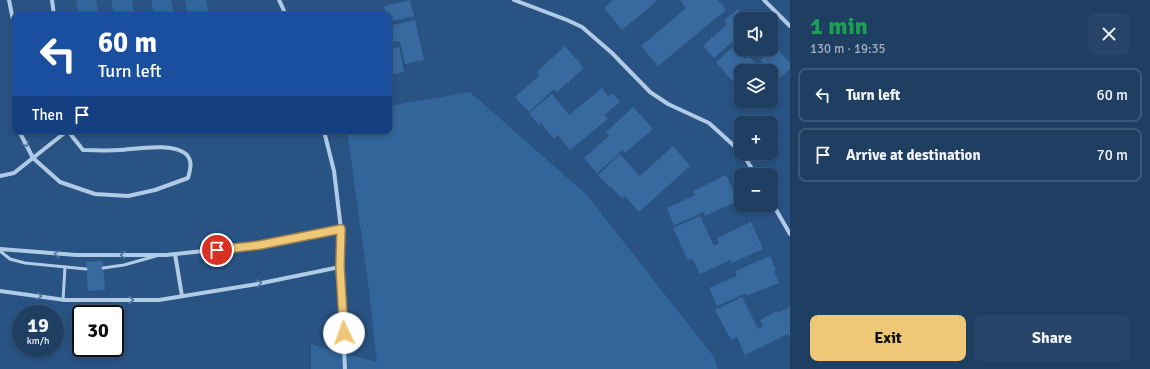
<!DOCTYPE html>
<meta charset="utf-8">
<style>
:root{--surface:#1e3e62;--page:#264568;--text:#f1f3f6;--muted:#a1aebe;--line:#3c5777;--accent:#eec777}
body{margin:0;font-family:Signika,sans-serif;background:var(--page);color:var(--text);height:100vh;display:flex;flex-direction:column;font-size:15px;white-space:nowrap}
*{box-sizing:border-box;margin:0}
p{font-size:13px;color:var(--muted)}
.icon{flex:none;width:22px;height:22px;fill:none;stroke:currentColor;stroke-width:2;stroke-linecap:round;stroke-linejoin:round}
.map{position:relative;flex:1;overflow:hidden}
.sheet{display:flex;flex-direction:column;background:var(--surface);width:360px}
.sheet>*{flex:none}
.banner{position:absolute;left:12px;top:12px;width:380px;height:122px;border-radius:8px;box-shadow:0 2px 6px #0003,0 0 0 1px var(--line);background:#1a4fa0;color:#fff;overflow:hidden}
.fabs{position:absolute;left:734px;top:12px;display:grid;gap:8px}
.fabs a{display:grid;place-items:center;width:44px;height:44px;border-radius:8px;background:var(--surface);box-shadow:0 2px 6px #0003,0 0 0 1px var(--line);font-size:20px}
.speed{position:absolute;left:12px;top:305px;display:flex;gap:8px;font-size:20px;font-weight:700;text-align:center}
.speed>*{display:grid;place-content:center;width:52px;height:52px;border-radius:50%;background:var(--surface);box-shadow:0 2px 6px #0003,0 0 0 1px var(--line);line-height:1}
.speed small{font-size:10px;font-weight:400}
.speed .limit{border:2px solid #111;border-radius:6px;background:#fff;color:#111}
.pin{position:absolute;display:grid;place-items:center;width:34px;height:34px;color:#fff;margin:-17px;border:2px solid #fff;border-radius:50%;box-shadow:0 1px 4px #0007}
.me{position:absolute;width:44px;margin:-22px;rotate:357deg;stroke-linejoin:round;filter:drop-shadow(0 0 3px #0008)}
.turn{display:flex;align-items:center;gap:14px;height:84px;padding:0 20px;font-size:18px}
.turn .icon{width:52px;height:52px;stroke-width:2.5}
.turn b{display:block;font-size:28px;line-height:34px}
.then{display:flex;align-items:center;height:38px;padding:0 20px;background:#0003;gap:8px;font-size:15px}
.round{display:grid;place-items:center;flex:none;width:42px;height:42px;border-radius:8px;background:var(--page)}
.overview{display:flex;align-items:center;justify-content:space-between;height:68px;padding:0 20px}
h1{font-size:24px;font-weight:700;line-height:30px;color:#1e9e55}
.primary-button{display:flex;gap:8px;margin-top:auto;padding:8px 20px}
.primary-button a{flex:1;height:46px;border-radius:8px;background:var(--accent);color:#111;font-size:16px;font-weight:700;line-height:46px;text-align:center}
.primary-button a+a{background:var(--page);color:var(--text)}
ul{padding:0;list-style:none}
li{display:flex;align-items:center;gap:12px;height:54px;margin:0 8px 6px;padding:0 12px;border:2px solid var(--line);border-radius:8px}
li div{flex:1}
li b{display:block;font-size:15px}
li em{font-style:normal}
main{display:flex;flex:1;min-height:0}
.map>svg:first-child{display:block}
.green{fill:#32659a}
.building{fill:#386a9f}
.lines{fill:none;stroke-linecap:round;stroke-linejoin:round}
.service{stroke:#b1cbe7;stroke-width:3}
.minor{stroke:#b1cbe7;stroke-width:4}
.oneway{stroke:#5177a1}
.route-casing{stroke:#9b814d;stroke-width:10}
.route{stroke:#eec777;stroke-width:7}
</style>
<main>
<div class="map">
<svg width="790" height="369" viewBox="0 0 790 369">
<rect width="100%" height="100%" fill="#285383"/>
<g class="green">
<polygon points="76,0 96,0 99,15 79,15"/>
<polygon points="111,0 132,0 134,15 114,15"/>
<polygon points="151,0 171,0 174,15 154,15"/>
<polygon points="185,0 206,0 209,15 188,15"/>
<polygon points="470,92 586,194 714,357 718,369 311,369 311,342 313,345 377,362 368,283 348,137 345,131 389,131 389,106"/>
</g>
<g class="building">
<polygon points="410,0 414,16 389,22 389,15 386,15 384,6"/>
<polygon points="613,0 658,0 622,30 604,8"/>
<polygon points="680,0 718,0 726,10 658,66 641,46 686,8"/>
<polygon points="738,9 747,19 741,19 741,40 738,37 714,58 703,46 727,24 724,21"/>
<polygon points="362,11 363,15 345,15 345,14"/>
<polygon points="415,20 424,60 405,64 400,41 392,42 389,26"/>
<polygon points="565,46 584,68 557,92 554,89 529,112 515,97 540,75 537,72"/>
<polygon points="734,46 745,59 749,56 760,68 764,65 760,60 775,46 790,63 790,69 771,86 771,71 741,71 741,91 716,62"/>
<polygon points="399,47 404,72 389,75 389,49"/>
<polygon points="602,88 608,96 612,93 620,102 604,115 608,119 570,150 558,135 554,139 541,123 539,125 529,113 552,94 569,115"/>
<polygon points="633,107 653,129 625,153 623,150 597,173 584,158 609,136 606,132"/>
<polygon points="673,146 690,166 639,212 625,196 622,199 610,186 609,187 598,175 620,154 640,176"/>
<polygon points="726,175 738,201 705,216 704,212 674,225 667,208 695,195 693,191"/>
<polygon points="700,216 714,246 719,243 717,238 751,222 763,249 732,263 730,260 700,274 692,258 688,260 673,228"/>
<polygon points="770,256 776,270 774,271 779,283 747,296 746,293 717,306 709,288 737,276 735,271"/>
<polygon points="103,261 105,290 88,291 86,262"/>
<polygon points="742,297 758,329 763,326 760,320 777,311 778,313 790,307 790,338 788,334 745,355 737,337 731,340 715,310"/>
</g>
<g class="lines">
<g class="service">
<polyline points="0,251 10,259 25,263 86,269"/>
<polyline points="103,268 124,265 156,256"/>
<polyline points="63,300 65,267"/>
</g>
<g class="minor">
<polyline points="9,0 15,30"/>
<polyline points="52,0 54,15"/>
<polyline points="279,0 286,15"/>
<polyline points="514,0 567,20 582,27 612,53 650,92 668,104 709,123 741,152"/>
<polyline points="764,0 790,26"/>
<path d="M 19,131 L 33,158 L 60,182 L 95,194 L 128,196 L 155,190 L 188,178 C 190,170 193,162 187,155 C 174,142 137,149 120,150 C 108,151 95,150 83,150 L 68,131"/>
<polyline points="324,131 334,171 341,229 340,267 345,369"/>
<polyline points="742,153 756,175"/>
<polyline points="0,176 14,173 67,131"/>
<polyline points="771,201 790,234"/>
<polyline points="0,249 76,255 166,255 260,245 341,229"/>
<polyline points="175,254 182,296"/>
<polyline points="0,291 65,300 159,300 257,284 340,267"/>
</g>
</g>
<defs><path id="oneway-chevron" d="M-2-3.5L2.5 0L-2 3.5" fill="none" stroke-width="1.6" stroke-linecap="round" stroke-linejoin="round"/></defs>
<g class="oneway">
<use href="#oneway-chevron" transform="translate(26 144) rotate(62)"/>
<use href="#oneway-chevron" transform="translate(57 254) rotate(-175)"/>
<use href="#oneway-chevron" transform="translate(123 255) rotate(180)"/>
<use href="#oneway-chevron" transform="translate(259 283) rotate(-11)"/>
<use href="#oneway-chevron" transform="translate(39 296) rotate(8)"/>
<use href="#oneway-chevron" transform="translate(131 300)"/>
</g>
<g class="lines">
<g class="route-casing">
<polyline id="route" points="217,250 260,245 341,229 340,267 344,333"/>
</g>
<use href="#route" class="route"/>
</g>
</svg>
<div class="fabs">
<a><svg class="icon" aria-label="sound" viewBox="0 0 24 24"><path d="M4 9h4l5-4v14l-5-4H4zM17 9q2 3 0 6"/></svg></a>
<a><svg class="icon" aria-label="layers" viewBox="0 0 24 24"><path d="M12 4l9 5-9 5-9-5zM3 14l9 5 9-5"/></svg></a>
<a>+</a>
<a>−</a>
</div>
<div class="speed"><div>19<small>km/h</small></div><div class="limit">30</div></div>
<div class="pin" style="left:217px;top:250px;background:#d93025"><svg class="icon" aria-label="arrive" viewBox="0 0 24 24"><path d="M6 21V4h12l-3 4 3 4H6"/></svg></div>
<svg class="me" style="left:344px;top:333px" viewBox="-20 -20 40 40"><circle r="19" fill="#fff"/><path d="M0-13L10 11 0 6-10 11z" fill="#eec777"/></svg>
<div class="banner">
<div class="turn"><svg class="icon" aria-label="left" viewBox="0 0 24 24"><path d="M17 20v-9H6M10 6l-5 5 5 5"/></svg><div><b>60 m</b>Turn left</div></div>
<div class="then">Then<svg class="icon" aria-label="arrive" viewBox="0 0 24 24"><path d="M6 21V4h12l-3 4 3 4H6"/></svg></div>
</div>
</div>
<section class="sheet">
<div class="overview"><div><h1>1 min</h1><p>130 m · 19:35</p></div><a class="round"><svg class="icon" aria-label="close" viewBox="0 0 24 24"><path d="M6 6l12 12M18 6L6 18"/></svg></a></div>
<ul>
<li><svg class="icon" aria-label="left" viewBox="0 0 24 24"><path d="M17 20v-9H6M10 6l-5 5 5 5"/></svg><div><b>Turn left</b></div><em>60 m</em></li>
<li><svg class="icon" aria-label="arrive" viewBox="0 0 24 24"><path d="M6 21V4h12l-3 4 3 4H6"/></svg><div><b>Arrive at destination</b></div><em>70 m</em></li>
</ul>
<div class="primary-button"><a>Exit</a><a>Share</a></div>
</section>
</main>
